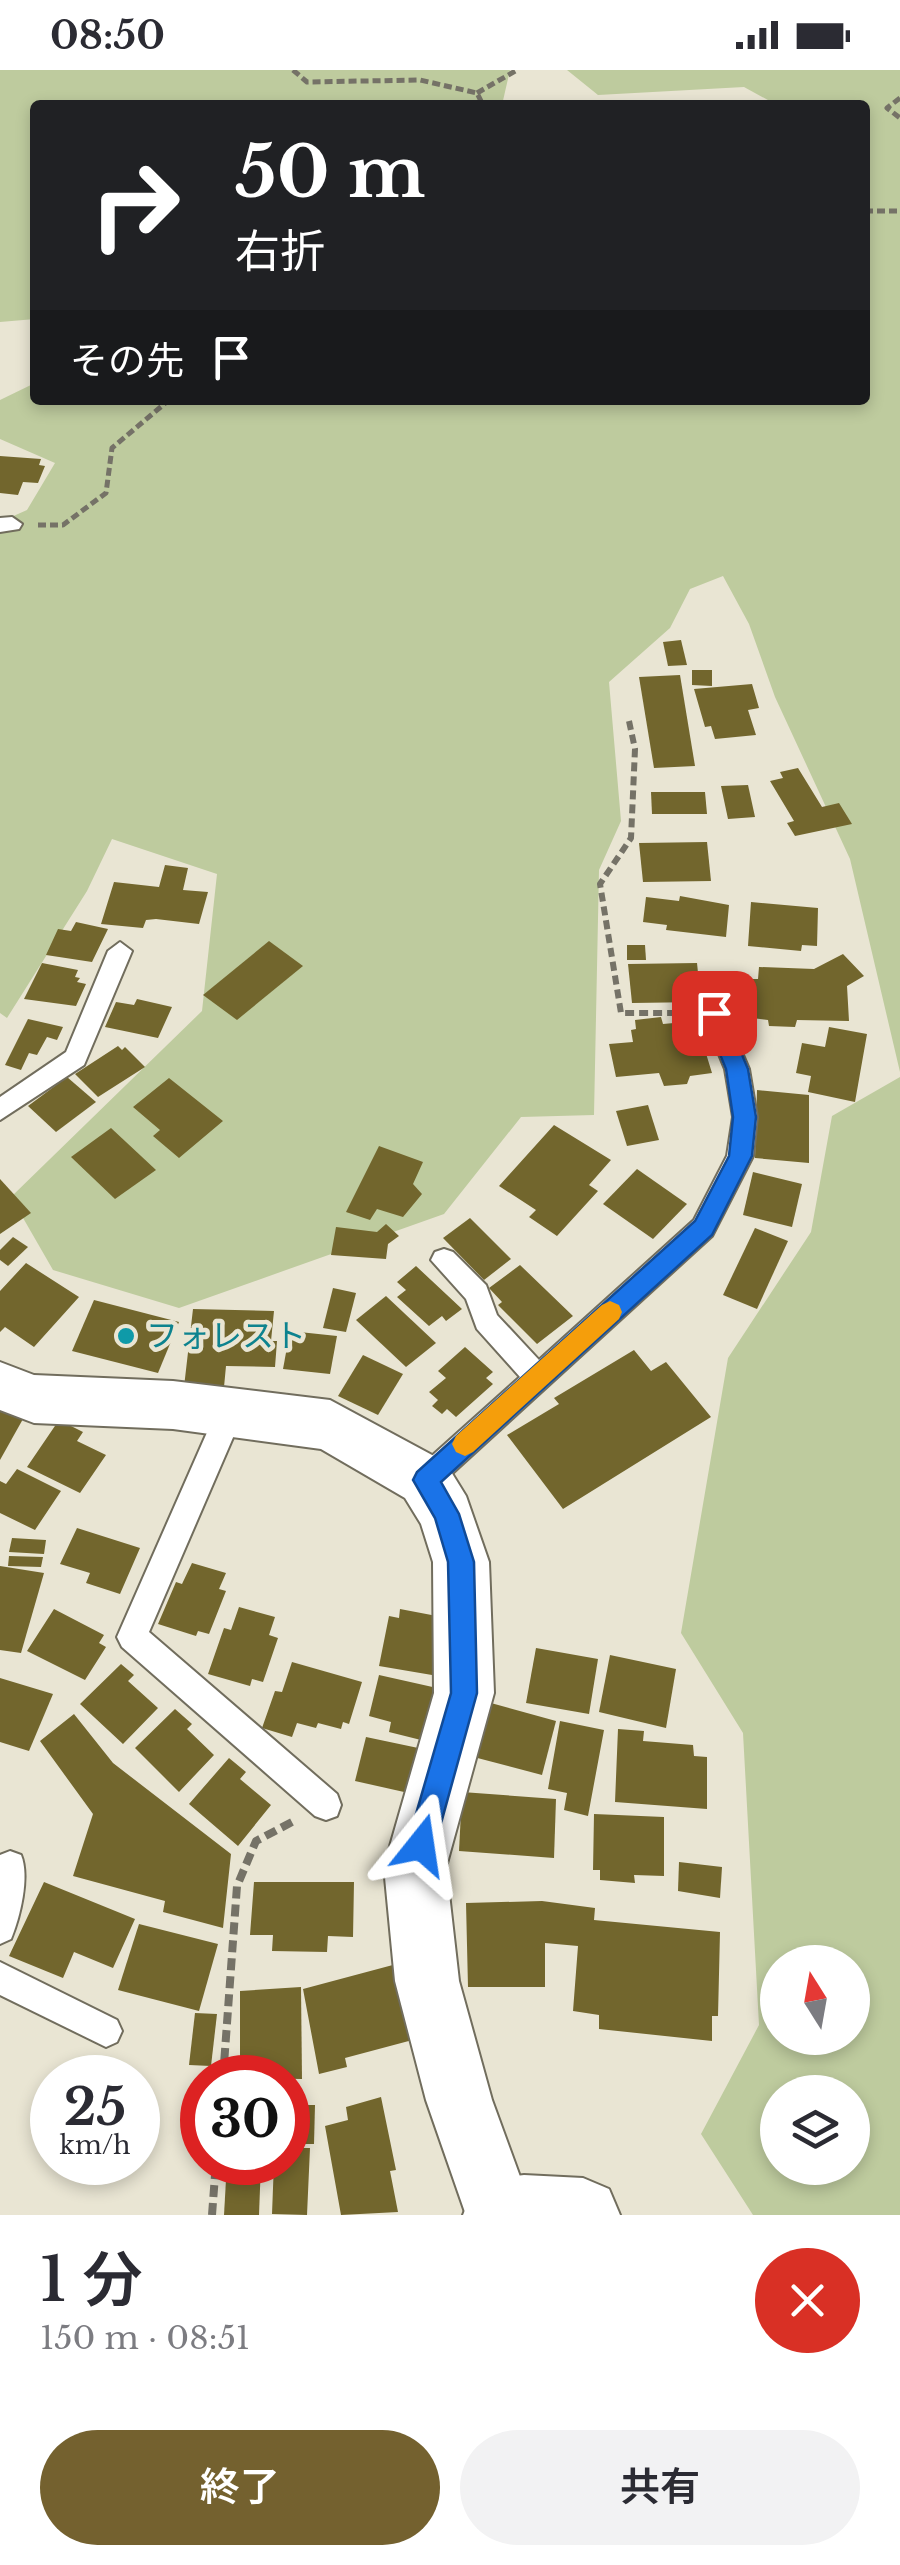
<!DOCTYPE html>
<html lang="ja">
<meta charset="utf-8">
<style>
:root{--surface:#fff;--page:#f2f2f3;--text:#2b2b33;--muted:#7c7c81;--accent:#74612f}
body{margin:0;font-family:"Libre Baskerville","Noto Sans JP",serif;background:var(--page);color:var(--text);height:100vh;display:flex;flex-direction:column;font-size:38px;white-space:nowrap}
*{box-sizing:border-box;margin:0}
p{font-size:32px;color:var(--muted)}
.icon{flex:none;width:55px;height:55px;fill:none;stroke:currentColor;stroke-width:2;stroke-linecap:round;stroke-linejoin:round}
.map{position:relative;height:2145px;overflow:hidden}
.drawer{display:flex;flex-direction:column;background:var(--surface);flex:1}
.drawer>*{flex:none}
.hud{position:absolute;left:30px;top:30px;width:840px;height:305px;border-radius:10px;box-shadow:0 5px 15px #0003;background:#202124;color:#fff;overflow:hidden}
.needle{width:65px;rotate:349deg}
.fabs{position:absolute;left:760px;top:1875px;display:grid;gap:20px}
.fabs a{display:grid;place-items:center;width:110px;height:110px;border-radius:50%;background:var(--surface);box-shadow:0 5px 15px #0003;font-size:50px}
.speed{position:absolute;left:30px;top:1985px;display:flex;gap:20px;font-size:50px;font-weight:700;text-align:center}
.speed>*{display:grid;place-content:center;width:130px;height:130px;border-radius:50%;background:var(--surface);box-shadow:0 5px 15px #0003;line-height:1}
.speed small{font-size:25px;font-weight:400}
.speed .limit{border:15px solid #d22;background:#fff;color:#111}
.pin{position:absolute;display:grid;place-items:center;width:85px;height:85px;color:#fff;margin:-42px;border-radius:20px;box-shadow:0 5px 15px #0006}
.me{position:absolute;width:110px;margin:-55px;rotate:15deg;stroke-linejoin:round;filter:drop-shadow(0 0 8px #0008)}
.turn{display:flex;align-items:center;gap:35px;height:210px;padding:0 40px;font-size:45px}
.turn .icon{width:130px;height:130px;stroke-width:2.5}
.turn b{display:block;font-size:70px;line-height:85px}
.then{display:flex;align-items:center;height:95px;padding:0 40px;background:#0003;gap:20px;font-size:38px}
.round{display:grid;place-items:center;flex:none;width:105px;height:105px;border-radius:52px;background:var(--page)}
.overview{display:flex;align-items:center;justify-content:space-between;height:170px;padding:0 40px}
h1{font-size:60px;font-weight:600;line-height:75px}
.cta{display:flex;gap:20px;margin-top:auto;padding:20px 40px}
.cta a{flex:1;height:115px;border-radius:60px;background:var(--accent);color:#fff;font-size:40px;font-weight:600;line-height:115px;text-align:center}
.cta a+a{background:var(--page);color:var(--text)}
.status{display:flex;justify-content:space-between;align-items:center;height:70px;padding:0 50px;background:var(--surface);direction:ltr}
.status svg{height:28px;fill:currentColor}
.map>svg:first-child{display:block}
.green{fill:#becb9e;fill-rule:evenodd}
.building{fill:#72662d}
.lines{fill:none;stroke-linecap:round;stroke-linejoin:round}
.lane-casing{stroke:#716d5d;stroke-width:4}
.street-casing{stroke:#716d5d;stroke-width:4}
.secondary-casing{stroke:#716d5d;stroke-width:4}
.path-far2{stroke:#757267;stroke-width:5;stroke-dasharray:8 4;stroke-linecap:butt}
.path-far1{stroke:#757267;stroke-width:6;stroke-dasharray:9 5;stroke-linecap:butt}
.path{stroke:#757267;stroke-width:8;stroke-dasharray:12 6;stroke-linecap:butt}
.lane{fill:#fff;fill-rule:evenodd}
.street{fill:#fff;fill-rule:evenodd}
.secondary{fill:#fff;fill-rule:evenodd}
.route{fill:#1a73e8;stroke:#114b97;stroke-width:2.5}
.slow{fill:#f59e0b}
.culture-dot{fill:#0f9aa8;stroke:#e9e5d3;stroke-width:4}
.labels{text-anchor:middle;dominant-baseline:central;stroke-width:9;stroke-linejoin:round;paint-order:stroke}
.culture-label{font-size:32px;fill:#0d838f;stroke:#e9e5d3;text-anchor:start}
</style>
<div class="status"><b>08:50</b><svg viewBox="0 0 49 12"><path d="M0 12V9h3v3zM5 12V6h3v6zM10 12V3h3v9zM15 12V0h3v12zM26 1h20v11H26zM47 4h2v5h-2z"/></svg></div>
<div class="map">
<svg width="900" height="2145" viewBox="0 0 900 2145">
<rect width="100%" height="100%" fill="#e9e5d3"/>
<g class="green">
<polygon points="0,0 510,0 502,35 35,35 35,249 0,252"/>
<polygon points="567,0 900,0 900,1002 850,789 775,627 749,554 723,506 690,519 670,558 609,612 621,751 599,800 594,1045 521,1047 444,1144 179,1238 53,1200 11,1127 202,941 217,804 112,769 87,821 7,948 0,943 0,452 27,440 55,393 0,369 0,330 35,313 35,330 865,330 865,35 777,35 744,17 598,25"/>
<path d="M 900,1007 L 900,2145 L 753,2145 L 701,2064 L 759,1955 L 743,1663 L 681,1563 L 728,1288 L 811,1162 L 832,1046 ZM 778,1892 L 852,1892 L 852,1968 L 778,1968 ZM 778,2022 L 852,2022 L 852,2098 L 778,2098 Z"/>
</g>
<g class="building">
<polygon points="0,386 41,389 39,395 45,396 38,413 23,412 18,425 0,423"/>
<polygon points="681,570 687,595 668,596 663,572"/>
<polygon points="692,600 712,600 712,616 692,615"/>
<polygon points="680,605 695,696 654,698 639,607"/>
<polygon points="752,614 759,638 748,640 756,665 715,669 711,656 705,657 694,619"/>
<polygon points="798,698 822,737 839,733 852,754 795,766 787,753 794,751 770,711 783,708 780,702"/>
<polygon points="748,715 755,747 728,749 721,716"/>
<polygon points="651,722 705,722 707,744 652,744"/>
<polygon points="707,772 711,811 643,812 639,773"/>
<polygon points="165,795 188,798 183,820 208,822 199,854 156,849 146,850 143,858 101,854 114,812 159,817"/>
<polygon points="680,826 729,835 726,867 666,860 667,855 643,852 646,827 679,831"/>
<polygon points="751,832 818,838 817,876 802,875 801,881 748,876"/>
<polygon points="76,852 108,859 92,892 46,885 58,859 71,861"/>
<polygon points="269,871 303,896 237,950 203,925"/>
<polygon points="627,875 645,875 646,890 627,890"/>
<polygon points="843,884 864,906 847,916 849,951 797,950 795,957 769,956 768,950 744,947 743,909 758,909 759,897 814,899"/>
<polygon points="42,893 78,900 75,907 80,908 77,912 86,914 76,936 24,929"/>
<polygon points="697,893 701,932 632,933 628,894"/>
<polygon points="137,929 172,937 158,968 105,957 116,932 134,935"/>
<polygon points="661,947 663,954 696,951 712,1003 690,1006 687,1014 664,1016 659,1003 616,1007 609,974 633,972 631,960 636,959 635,950"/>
<polygon points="28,949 63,957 57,970 47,967 37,985 29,983 21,1000 5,995"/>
<polygon points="829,957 867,964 855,1032 808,1022 811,1006 796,1003 802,973 825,977"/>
<polygon points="118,976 122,980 125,977 145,997 98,1027 75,1004"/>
<polygon points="67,1007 96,1032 56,1062 28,1036"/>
<polygon points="169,1008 223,1051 179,1088 153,1066 160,1060 133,1037"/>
<polygon points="757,1020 809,1025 809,1093 755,1088"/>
<polygon points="648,1035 659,1070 627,1076 616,1041"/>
<polygon points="554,1055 611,1090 589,1115 598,1121 557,1166 529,1147 536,1140 499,1116"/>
<polygon points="111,1058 156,1100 115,1129 71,1087"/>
<polygon points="379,1076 423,1092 413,1114 422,1124 403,1147 377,1139 370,1150 346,1142"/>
<polygon points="637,1099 687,1134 653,1169 603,1134"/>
<polygon points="753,1102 802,1114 792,1157 743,1145"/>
<polygon points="0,1109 31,1143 0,1164"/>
<polygon points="470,1148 511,1189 484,1210 443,1168"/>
<polygon points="386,1154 399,1166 388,1174 386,1189 331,1185 336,1157 377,1162"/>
<polygon points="755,1158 788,1171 757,1239 723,1225"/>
<polygon points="13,1167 28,1177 8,1196 0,1190 0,1180"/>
<polygon points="26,1193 79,1227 34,1277 5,1257 0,1262 0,1221"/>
<polygon points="520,1195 573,1246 537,1274 498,1235 502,1232 489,1218"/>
<polygon points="416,1196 462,1239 446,1251 442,1246 429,1256 397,1227 406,1220 397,1212"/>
<polygon points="333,1218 356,1223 346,1262 323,1258"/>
<polygon points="386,1226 436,1273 406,1297 356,1250"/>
<polygon points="94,1230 179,1252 158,1303 72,1281"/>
<polygon points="193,1239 274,1241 271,1271 277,1271 275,1297 226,1296 224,1317 184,1317"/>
<polygon points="290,1261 337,1266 330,1304 283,1299"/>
<polygon points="465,1277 493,1302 486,1308 493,1314 456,1347 447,1339 442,1344 432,1336 438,1330 429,1322 446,1308 438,1301"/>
<polygon points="634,1280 651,1301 666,1292 711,1347 563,1439 507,1365 559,1334 554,1328"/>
<polygon points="363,1285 403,1304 378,1345 338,1326"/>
<polygon points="0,1340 23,1349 0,1390"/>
<polygon points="59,1350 83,1362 77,1371 106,1385 80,1423 27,1397"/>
<polygon points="17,1399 61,1421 35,1460 0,1443 0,1411 6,1414"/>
<polygon points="77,1458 140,1478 120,1524 86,1513 90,1503 60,1494"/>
<polygon points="12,1468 46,1470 44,1484 9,1482"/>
<polygon points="9,1486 43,1487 41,1497 8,1496"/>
<polygon points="192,1493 226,1503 219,1519 226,1521 209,1564 198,1561 196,1566 158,1554 176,1512 182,1514"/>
<polygon points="0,1496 44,1503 21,1583 0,1580"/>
<polygon points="239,1537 275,1547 269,1565 278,1568 263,1612 252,1609 250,1616 208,1604 224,1558 231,1560"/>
<polygon points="54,1539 104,1565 99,1573 106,1577 85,1610 27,1581"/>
<polygon points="400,1539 442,1547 432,1605 379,1596 389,1546 399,1548"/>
<polygon points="536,1578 598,1589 589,1644 526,1633"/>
<polygon points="610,1585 676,1599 666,1658 599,1642"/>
<polygon points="292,1592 362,1612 349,1654 343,1652 341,1659 318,1653 316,1658 297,1653 292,1667 262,1658 275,1621 282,1622"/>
<polygon points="121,1594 134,1605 128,1611 158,1638 123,1674 80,1634"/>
<polygon points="379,1605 437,1618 425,1671 389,1662 391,1652 369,1646"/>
<polygon points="0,1608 53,1624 29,1681 0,1672"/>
<polygon points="480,1630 556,1651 542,1705 466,1685"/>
<polygon points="175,1639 192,1654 187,1659 214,1685 179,1722 135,1678"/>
<polygon points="74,1644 113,1693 231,1784 223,1858 163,1842 165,1831 73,1806 93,1744 40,1671"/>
<polygon points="560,1651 604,1660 588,1746 564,1740 567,1723 548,1719"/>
<polygon points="618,1659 644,1661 643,1671 693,1675 694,1686 707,1687 707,1739 615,1732"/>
<polygon points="366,1667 423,1679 413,1724 355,1711"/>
<polygon points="229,1688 246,1702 240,1709 271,1735 238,1776 189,1734"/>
<polygon points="462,1722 556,1729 554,1788 459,1781"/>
<polygon points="594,1744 664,1747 664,1806 634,1805 635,1813 600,1810 600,1800 593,1800"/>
<polygon points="679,1792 722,1797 720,1828 678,1821"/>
<polygon points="44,1812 135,1849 113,1898 74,1882 63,1908 9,1886"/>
<polygon points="254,1812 354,1812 353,1867 328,1866 327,1882 272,1881 273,1865 250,1865"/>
<polygon points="542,1831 595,1838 594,1850 720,1862 718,1946 712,1946 712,1971 599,1959 599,1945 573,1941 578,1876 545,1873 545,1917 468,1917 466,1833"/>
<polygon points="139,1854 218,1874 199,1941 118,1920"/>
<polygon points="404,1892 420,1968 345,1988 347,1997 319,2004 303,1919"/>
<polygon points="301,1917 302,2009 240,2008 240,1921"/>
<polygon points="195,1943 217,1944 211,1996 189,1995"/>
<polygon points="381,2027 396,2100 390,2101 398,2142 341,2145 325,2056 348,2050 346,2037"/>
<polygon points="288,2035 315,2035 314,2074 288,2074"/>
<polygon points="288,2078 310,2078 307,2145 272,2144 274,2092 288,2092"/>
<polygon points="227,2092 261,2092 259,2145 224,2145"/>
</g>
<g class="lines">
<g class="lane-casing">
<g id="lane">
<polygon points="12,447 22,454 19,459 0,462 0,448"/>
<polygon points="120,872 132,881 84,995 0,1050 0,1027 66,982 108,881"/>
<polygon points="714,933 722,936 749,999 757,1047 753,1086 712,1166 435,1419 425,1423 415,1419 411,1410 415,1401 520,1307 477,1259 466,1229 431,1190 435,1182 444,1179 453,1182 486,1215 497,1245 539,1290 694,1150 727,1086 733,1047 725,999 702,943 706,936"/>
<polygon points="230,1330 240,1333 244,1342 149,1562 337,1724 341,1735 337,1746 326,1750 315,1746 122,1577 117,1567 220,1333"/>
<path d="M 10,1781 L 21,1785 C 30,1807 20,1847 11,1869 L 0,1874 L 0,1785 Z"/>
<polygon points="0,1892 117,1950 122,1961 117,1972 106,1977 0,1925"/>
</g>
</g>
<g class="street-casing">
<polygon id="street" points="0,1292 34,1305 173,1311 330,1330 445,1392 466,1426 489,1492 494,1623 446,1797 459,1911 492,2030 534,2145 466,2145 426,2030 395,1911 384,1797 434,1623 433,1492 421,1454 405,1428 321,1379 173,1359 34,1353 0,1340"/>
</g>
<g class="secondary-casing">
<polygon id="secondary" points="524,2105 583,2108 609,2119 620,2145 463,2145 474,2119 500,2108"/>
</g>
<g class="path-far2">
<polyline points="293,0 307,12 420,10 477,23 483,35"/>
<polyline points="477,23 517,0"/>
<polyline points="900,28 887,38 900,48"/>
<polyline points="865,141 900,141"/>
<polyline points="38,455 63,455 106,423 112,378 169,330"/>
</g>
<polyline class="path-far1" points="629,651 635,679 631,768 600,814 621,943 683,943"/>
<g class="path">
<polyline points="223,2008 237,1816 256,1771 294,1751"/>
<polyline points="212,2145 216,2092"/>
</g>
<use href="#lane" class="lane"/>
<use href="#street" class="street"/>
<use href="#secondary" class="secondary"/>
</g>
<polygon class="route" points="714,934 722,937 748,999 756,1047 752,1086 712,1165 441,1412 459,1444 474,1492 477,1623 435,1775 431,1785 421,1789 411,1785 407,1775 451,1623 448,1492 435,1448 413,1410 417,1402 695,1151 729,1086 733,1047 726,999 703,943"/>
<polygon class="slow" points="610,1231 619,1235 622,1242 619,1249 473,1382 465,1386 456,1382 452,1374 456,1366 602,1235"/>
<circle class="culture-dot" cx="126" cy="1266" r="10"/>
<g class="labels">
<g class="culture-label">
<text x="146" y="1266">フォレスト</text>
</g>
</g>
</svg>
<div class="fabs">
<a><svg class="needle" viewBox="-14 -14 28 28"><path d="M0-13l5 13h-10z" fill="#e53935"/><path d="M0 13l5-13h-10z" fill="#7c7c81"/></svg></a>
<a><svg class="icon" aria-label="layers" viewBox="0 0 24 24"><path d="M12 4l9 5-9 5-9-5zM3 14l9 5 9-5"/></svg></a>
</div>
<div class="speed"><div>25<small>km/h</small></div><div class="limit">30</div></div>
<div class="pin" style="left:714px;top:943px;background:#d93025"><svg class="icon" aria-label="arrive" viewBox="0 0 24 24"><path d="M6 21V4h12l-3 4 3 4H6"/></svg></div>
<svg class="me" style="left:421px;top:1775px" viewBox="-20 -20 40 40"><path d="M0-17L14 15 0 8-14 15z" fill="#1a73e8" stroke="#fff" stroke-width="4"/></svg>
<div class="hud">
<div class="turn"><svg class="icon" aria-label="right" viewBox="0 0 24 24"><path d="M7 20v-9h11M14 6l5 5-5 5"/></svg><div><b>50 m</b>右折</div></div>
<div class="then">その先<svg class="icon" aria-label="arrive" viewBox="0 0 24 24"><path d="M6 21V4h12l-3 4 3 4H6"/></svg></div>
</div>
</div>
<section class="drawer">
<div class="overview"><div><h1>1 分</h1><p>150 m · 08:51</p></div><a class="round" style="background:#d93025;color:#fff"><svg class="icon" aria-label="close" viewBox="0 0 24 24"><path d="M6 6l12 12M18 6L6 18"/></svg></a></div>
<div class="cta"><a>終了</a><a>共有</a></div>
</section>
